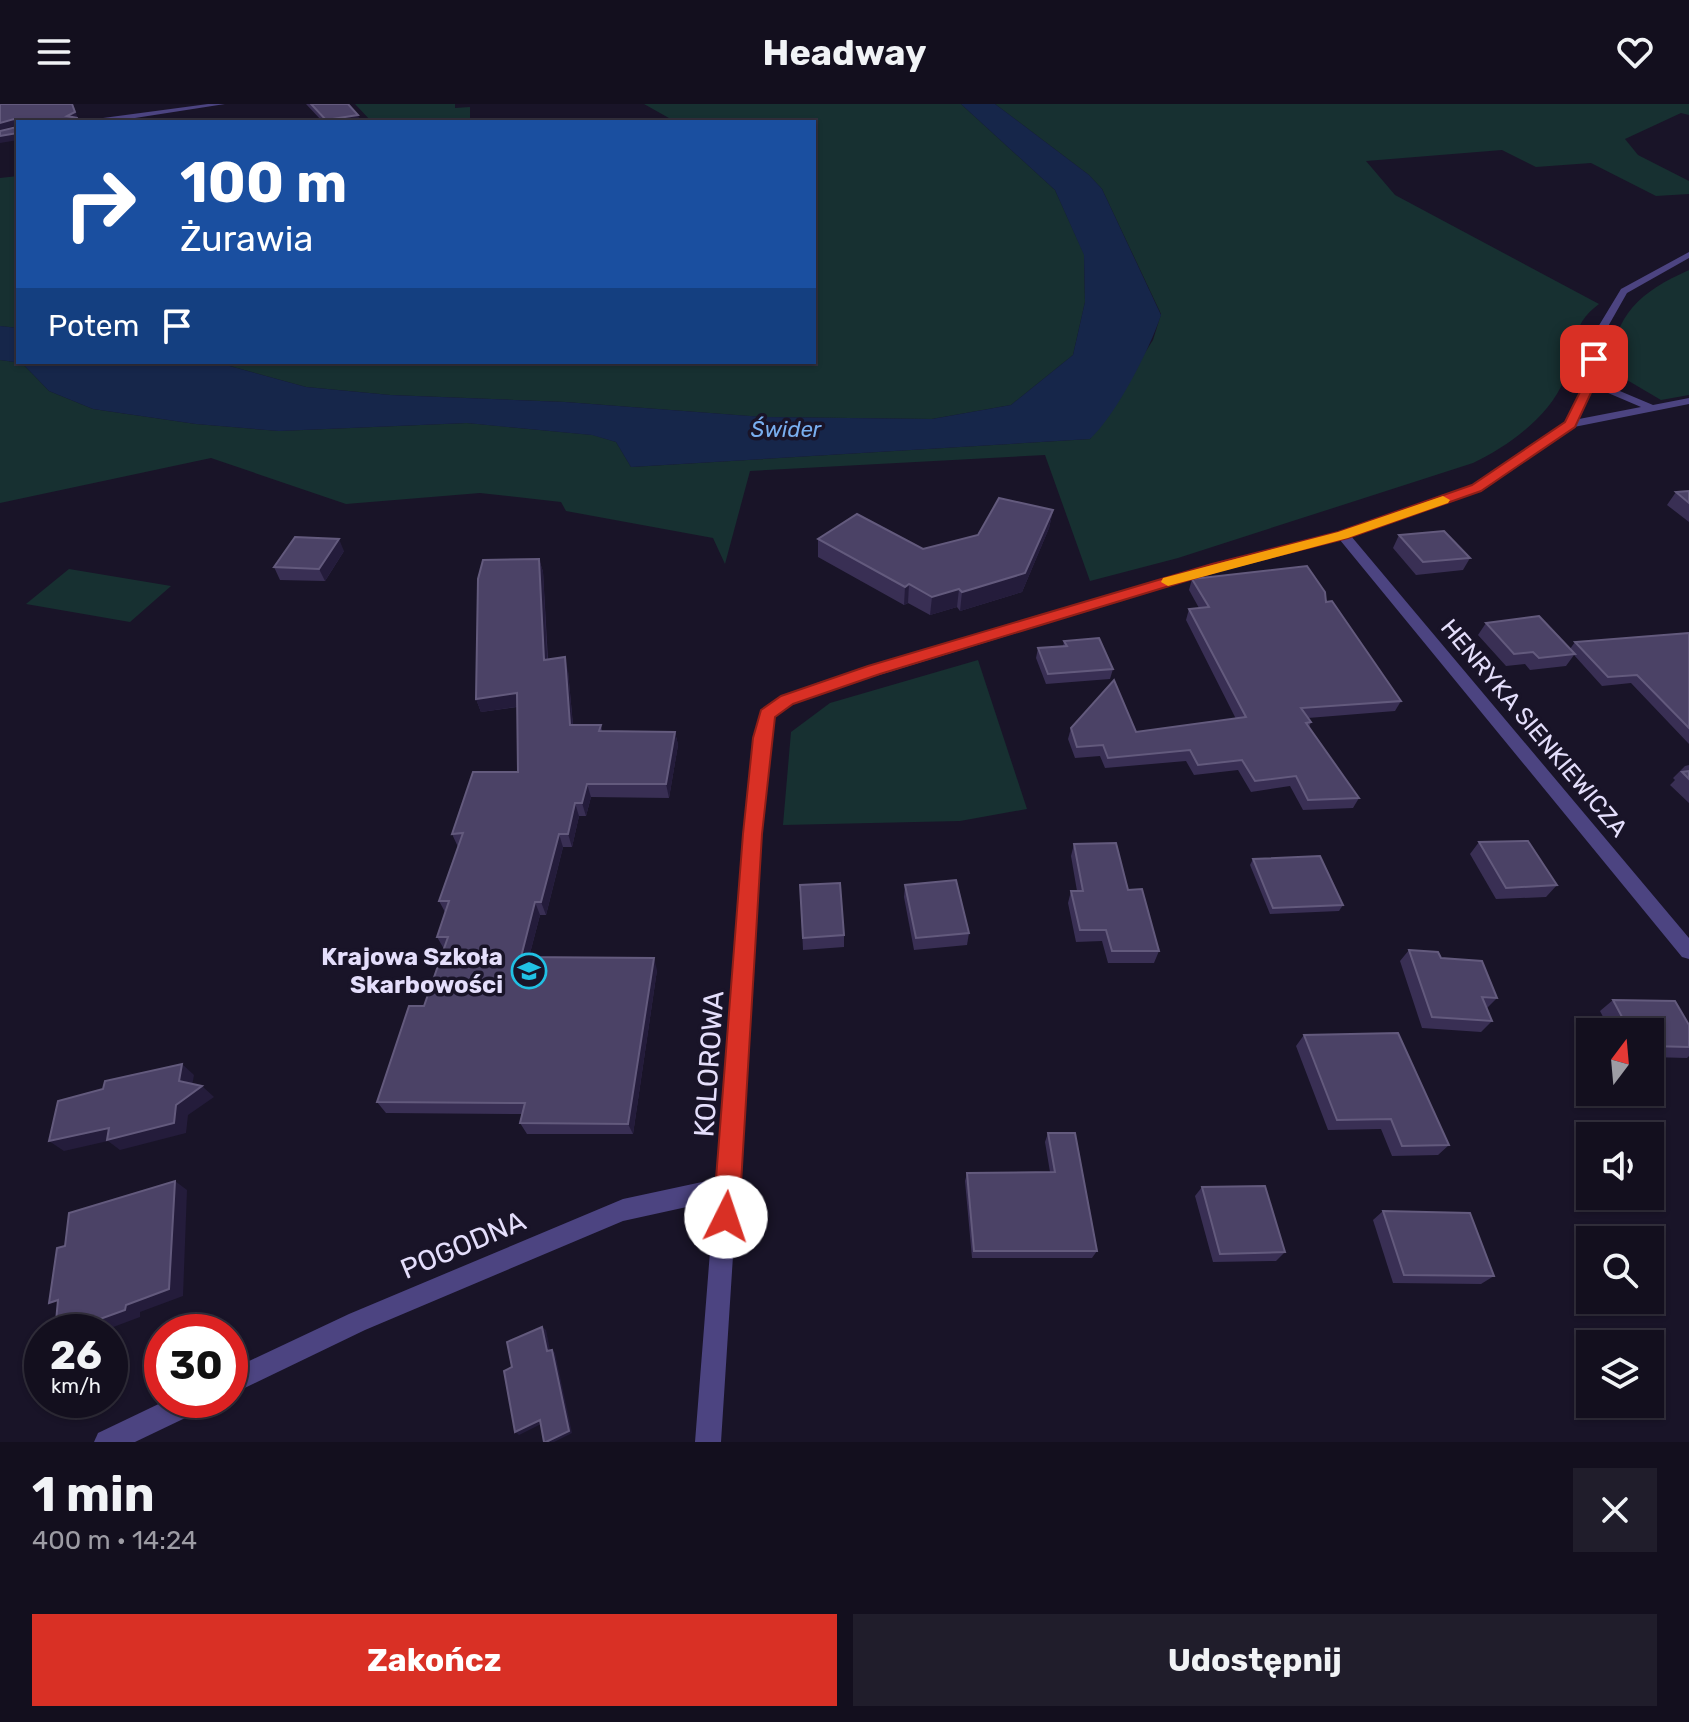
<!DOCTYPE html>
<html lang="pl">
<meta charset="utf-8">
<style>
:root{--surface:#130f1e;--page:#201d2b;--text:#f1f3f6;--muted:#9d9ca4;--line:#322f3c;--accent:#d93025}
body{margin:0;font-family:Rubik,sans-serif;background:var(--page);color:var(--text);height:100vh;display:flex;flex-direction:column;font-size:30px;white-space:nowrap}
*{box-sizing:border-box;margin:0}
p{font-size:26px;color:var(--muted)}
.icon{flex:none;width:44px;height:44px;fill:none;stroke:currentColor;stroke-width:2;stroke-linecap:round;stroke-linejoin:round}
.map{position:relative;height:1338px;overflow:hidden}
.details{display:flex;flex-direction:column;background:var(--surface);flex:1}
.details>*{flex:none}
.hud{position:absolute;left:16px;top:16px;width:800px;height:244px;border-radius:0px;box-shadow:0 2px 6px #0004,0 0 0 2px var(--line);background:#1a4fa0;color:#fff;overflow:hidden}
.needle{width:52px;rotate:16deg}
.fabs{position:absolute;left:1576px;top:914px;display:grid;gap:16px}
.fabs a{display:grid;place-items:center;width:88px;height:88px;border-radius:0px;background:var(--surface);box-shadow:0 2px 6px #0004,0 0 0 2px var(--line);font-size:40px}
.speed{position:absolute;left:24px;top:1210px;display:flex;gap:16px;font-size:40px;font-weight:700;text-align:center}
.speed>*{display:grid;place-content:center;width:104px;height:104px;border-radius:50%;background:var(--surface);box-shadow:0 2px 6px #0004,0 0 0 2px var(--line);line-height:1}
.speed small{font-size:20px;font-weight:400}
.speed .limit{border:12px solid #d22;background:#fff;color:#111}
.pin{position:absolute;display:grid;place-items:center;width:68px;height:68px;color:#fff;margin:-34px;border-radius:16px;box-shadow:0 4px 12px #0006}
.me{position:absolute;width:88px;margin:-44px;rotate:4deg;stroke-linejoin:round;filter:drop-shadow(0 0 6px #0008)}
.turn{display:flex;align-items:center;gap:28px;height:168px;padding:0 32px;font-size:36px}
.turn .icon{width:104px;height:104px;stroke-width:2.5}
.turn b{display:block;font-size:56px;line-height:68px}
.then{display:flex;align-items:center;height:76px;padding:0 32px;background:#0003;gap:16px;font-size:30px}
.round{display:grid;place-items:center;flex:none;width:84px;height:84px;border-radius:0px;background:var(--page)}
.headline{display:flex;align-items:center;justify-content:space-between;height:136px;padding:0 32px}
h1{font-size:48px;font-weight:700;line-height:60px}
.action{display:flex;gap:16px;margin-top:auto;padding:16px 32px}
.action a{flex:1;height:92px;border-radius:0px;background:var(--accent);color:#fff;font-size:32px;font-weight:700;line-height:92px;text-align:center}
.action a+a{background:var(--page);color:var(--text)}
header{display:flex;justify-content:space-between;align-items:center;height:104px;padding:0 32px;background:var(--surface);font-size:36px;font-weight:700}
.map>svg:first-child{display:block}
.green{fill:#173031}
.water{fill:#16264a}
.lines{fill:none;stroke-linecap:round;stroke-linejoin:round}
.minor{fill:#4c4481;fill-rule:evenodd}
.wall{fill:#392f54}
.shaded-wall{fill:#241c3b}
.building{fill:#4b4266;stroke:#635a7d;stroke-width:2}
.route{fill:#d93025;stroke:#8d1f18;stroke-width:2}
.slow{fill:#f59e0b}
.labels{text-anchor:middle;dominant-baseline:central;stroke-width:7;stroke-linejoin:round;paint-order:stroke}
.far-water-label{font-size:22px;font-style:italic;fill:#79aeef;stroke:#191428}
.street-label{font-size:24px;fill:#e4defb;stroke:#191428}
.poi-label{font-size:24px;font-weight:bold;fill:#e4defb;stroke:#191428;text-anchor:end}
.near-street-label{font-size:28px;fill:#e4defb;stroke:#191428}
</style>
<header><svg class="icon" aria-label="menu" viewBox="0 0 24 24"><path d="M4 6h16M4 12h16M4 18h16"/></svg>Headway<svg class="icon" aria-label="heart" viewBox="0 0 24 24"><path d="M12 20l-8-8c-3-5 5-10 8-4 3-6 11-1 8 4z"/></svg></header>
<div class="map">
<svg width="1689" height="1338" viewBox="0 0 1689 1338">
<rect width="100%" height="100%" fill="#191428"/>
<g class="green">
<polygon points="355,0 455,0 455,4 470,3 470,18 372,18"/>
<polygon points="644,0 961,0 1055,86 1084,150 1085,198 1073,251 1011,301 932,315 762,313 565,298 390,291 306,283 215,258 814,258 814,18 676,18"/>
<path d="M 995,0 L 1689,0 L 1689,11 L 1681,9 L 1625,35 L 1638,51 L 1689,77 L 1689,90 L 1656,92 L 1591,59 L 1536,63 L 1502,46 L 1366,57 L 1395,91 L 1599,200 C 1569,222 1576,245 1564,276 C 1549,313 1507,343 1473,359 L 1178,454 L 1090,477 L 1045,351 L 750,367 L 725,460 L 713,434 L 566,407 L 561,398 L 480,389 L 346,400 L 211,354 L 0,399 L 0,256 L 22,259 L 49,287 L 93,305 L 196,320 L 279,327 L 467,319 L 593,331 L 616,338 L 631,363 L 1090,335 L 1153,236 L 1161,210 L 1102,85 L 1089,71 Z"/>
<polygon points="18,72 18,224 0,222 0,74"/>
<path d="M 1689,166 L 1689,291 L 1661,296 L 1610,266 C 1614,210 1640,188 1689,166 Z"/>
<polygon points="69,465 171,482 130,518 26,500"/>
<polygon points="978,556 1027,705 960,717 783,721 791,628 830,599"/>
</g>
<path class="water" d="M 961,0 L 995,0 L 1089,71 L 1102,85 L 1161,211 C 1150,245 1116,311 1090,335 L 631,363 L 616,338 L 592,331 L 467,319 L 279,327 L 196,320 L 93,305 L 49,287 L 22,259 L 0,256 L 0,222 L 18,224 L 18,258 L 215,258 L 306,283 L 390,291 L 565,298 L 763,313 L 932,315 L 1011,301 L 1073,251 L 1085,198 L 1084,151 L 1055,86 Z"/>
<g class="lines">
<g class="minor">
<polygon points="208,0 225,0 135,14 73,18"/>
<path d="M 1689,148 L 1689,154 L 1627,189 L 1602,233 L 1596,277 L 1653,301 L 1689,294 L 1689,300 L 1574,323 L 1481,387 L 1351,432 L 1689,834 L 1689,855 L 1682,853 L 1340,436 L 1222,466 L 830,586 L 792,600 L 774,613 L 760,730 L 738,1078 L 740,1083 L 737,1090 L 721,1338 L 695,1338 L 714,1097 L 623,1117 L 365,1226 L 230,1291 L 230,1266 L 349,1210 L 623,1095 L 716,1075 L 744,730 L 754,634 L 762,606 L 782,592 L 820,578 L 1212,460 L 1339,428 L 1473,381 L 1566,318 L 1586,278 L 1592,233 L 1621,185 ZM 1594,283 L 1641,303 L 1579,315 Z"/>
<polygon points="167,1296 208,1296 204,1305 135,1338 94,1338 98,1329"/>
</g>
</g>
<g class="wall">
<polygon points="306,0 348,0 361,18 323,18"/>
<polygon points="1689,387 1689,418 1667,401 1676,388"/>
<polygon points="1053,406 1049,424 1022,488 960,507 957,503 930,511 908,499 904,501 818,453 818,435 923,445 978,431"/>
<polygon points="1399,431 1470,454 1463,466 1416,471 1393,444"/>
<polygon points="344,447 325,477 280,476 274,463"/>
<polygon points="539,455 543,468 548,556 568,567 573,621 601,621 602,627 675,628 678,641 669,694 591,693 586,712 579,712 572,743 563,743 546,811 540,811 529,853 657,866 633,1030 527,1030 520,1019 522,1010 386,1009 377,998 424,902 444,845 437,833 445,808 439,797 458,743 452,730 518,668 517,603 481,608 476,595"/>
<polygon points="1192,475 1326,498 1401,597 1395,607 1308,614 1311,618 1309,623 1359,694 1353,704 1303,706 1290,682 1251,688 1238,666 1194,671 1186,657 1105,664 1100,652 1075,654 1068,635 1071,624 1136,628 1236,615 1186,516 1189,505 1199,504 1189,486"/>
<polygon points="1486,519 1570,545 1575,538 1689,529 1689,640 1631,579 1602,582 1574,551 1566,562 1530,566 1525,560 1506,562 1478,531"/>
<polygon points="1064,537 1113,565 1110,575 1046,580 1036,554 1038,544 1063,543"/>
<polygon points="1689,661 1689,699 1670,681 1675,676 1673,674 1685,662"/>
<polygon points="1479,738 1557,781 1546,793 1496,795 1470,750"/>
<polygon points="1074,740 1128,786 1159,847 1154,859 1108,859 1102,837 1076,838 1068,799 1071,787 1077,787 1071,752"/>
<polygon points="1253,755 1343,801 1339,807 1270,810 1250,761"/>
<polygon points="800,781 844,831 844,843 803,846"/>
<polygon points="905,781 969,829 967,841 914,846 904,793"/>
<polygon points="1409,846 1441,854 1497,894 1487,904 1492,917 1481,928 1422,924 1400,857"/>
<polygon points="1613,896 1689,921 1689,952 1687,954 1650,953 1650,928 1611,928 1600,907"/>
<polygon points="1304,931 1449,1041 1438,1051 1392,1052 1381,1025 1328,1026 1296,942"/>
<polygon points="1048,1029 1097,1147 1092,1154 972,1154 965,1077 967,1069 1050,1068 1045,1038"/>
<polygon points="1202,1083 1285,1148 1276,1157 1213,1158 1195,1092"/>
<polygon points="1383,1107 1494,1172 1481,1180 1393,1179 1373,1116"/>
</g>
<g class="shaded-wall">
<polygon points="72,0 73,0 78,15 67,12"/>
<polygon points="358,11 361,18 326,18 326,16"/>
<polygon points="14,15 18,21 0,26 0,19"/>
<polygon points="18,29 18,36 0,39 0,32"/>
<polygon points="1053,406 1049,424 1022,488 960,507 962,488"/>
<polygon points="339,435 344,447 325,477 319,465"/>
<polygon points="539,455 543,468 548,570 544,556"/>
<polygon points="909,480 908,499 904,501 905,483"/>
<polygon points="959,485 957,503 930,511 932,493"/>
<polygon points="565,553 568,567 574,634 570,621"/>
<polygon points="517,589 521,602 481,608 476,595"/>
<polygon points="675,628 678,641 669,694 666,680"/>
<polygon points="587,680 591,693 586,712 582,699"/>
<polygon points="575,699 579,712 572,743 568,730"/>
<polygon points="559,730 563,743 546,811 541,798"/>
<polygon points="535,798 540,811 526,865 521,853"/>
<polygon points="654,854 657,866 633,1030 628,1020"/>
<polygon points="182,960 194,971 191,988 179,977"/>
<polygon points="202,982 214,993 188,1011 186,1029 120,1046 108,1037 64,1047 49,1037"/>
<polygon points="175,1077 187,1086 183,1192 140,1208 140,1213 100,1228 64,1228 126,1201"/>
<polygon points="542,1223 546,1226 551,1251 547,1247"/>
<polygon points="552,1246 555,1249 572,1329 554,1338 546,1338"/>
<polygon points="540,1316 543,1319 519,1331 515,1328"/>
</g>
<g class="building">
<polygon points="0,0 72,0 75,8 67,12 77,14 79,18 18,18 18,29 0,32 0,27 17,23 18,18 14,15 0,19"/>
<polygon points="311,0 348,0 358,11 326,16"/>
<polygon points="1689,387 1689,399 1676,388"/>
<polygon points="999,394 1053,406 1025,469 962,488 959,485 932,493 909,480 905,483 818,435 857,410 923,445 978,431"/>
<polygon points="1444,427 1470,454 1423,458 1399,431"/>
<polygon points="295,433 339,435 319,465 274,463"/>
<polygon points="539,455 544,556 565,553 570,621 601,621 599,627 675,628 666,680 587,680 582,699 575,699 568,730 559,730 541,798 535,798 521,853 654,854 628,1020 520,1019 525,999 377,998 409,902 424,902 448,833 437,833 449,797 439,797 463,729 452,730 473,668 518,668 517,589 476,595 478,475 483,456"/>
<polygon points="1307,462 1325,488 1326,498 1332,497 1401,597 1301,604 1311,618 1306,619 1359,694 1308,696 1296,672 1255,677 1242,656 1198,661 1190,646 1108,654 1103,641 1077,643 1071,624 1114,576 1136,628 1246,613 1189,505 1209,503 1192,475"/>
<polygon points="1539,512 1575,550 1539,554 1533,548 1514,550 1486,519"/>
<polygon points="1689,529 1689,624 1637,571 1608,573 1575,538"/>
<polygon points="1099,534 1113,565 1048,570 1038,544 1067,542 1064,537"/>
<polygon points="1689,667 1689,675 1682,668"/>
<polygon points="1528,737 1557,781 1506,784 1479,738"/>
<polygon points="1116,739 1128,786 1142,785 1159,847 1112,847 1106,826 1080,826 1071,787 1083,787 1074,740"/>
<polygon points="1320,752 1343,801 1273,804 1253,755"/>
<polygon points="956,776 969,829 916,834 905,781"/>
<polygon points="840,779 844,831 803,834 800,781"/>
<polygon points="1409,846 1438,848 1441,854 1482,857 1497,894 1482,893 1492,917 1432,913"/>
<polygon points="1613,896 1675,897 1689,921 1689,943 1650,942 1650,928 1630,928"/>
<polygon points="1398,929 1449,1041 1402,1042 1391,1015 1337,1016 1304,931"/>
<polygon points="182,960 179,977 202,982 176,1001 174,1019 107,1036 109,1024 49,1037 58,997 103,985 105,977"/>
<polygon points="1048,1029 1075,1029 1097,1147 974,1147 967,1069 1055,1068"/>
<polygon points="175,1077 169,1185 126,1201 125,1206 64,1228 55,1228 58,1196 49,1199 57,1144 65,1142 69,1109"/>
<polygon points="1265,1082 1285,1148 1220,1150 1202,1083"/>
<polygon points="1383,1107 1470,1109 1494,1172 1404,1171"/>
<polygon points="542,1223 547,1247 552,1246 569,1327 546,1338 544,1338 540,1316 515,1328 504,1267 512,1263 507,1238"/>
</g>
<polygon class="route" points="1594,252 1599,255 1596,278 1575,323 1481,387 1348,434 1222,466 880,570 793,600 775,613 762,730 739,1113 735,1122 726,1126 717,1122 713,1113 743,730 753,634 761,606 781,592 868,562 1212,460 1338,428 1472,381 1565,318 1585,278 1588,255"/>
<polygon class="slow" points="1443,392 1450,396 1448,399 1348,434 1168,482 1161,478 1163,474 1338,428"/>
<defs>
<g id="university-ring" transform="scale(1.8)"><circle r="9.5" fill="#191428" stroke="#21c1e4" stroke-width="1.5"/><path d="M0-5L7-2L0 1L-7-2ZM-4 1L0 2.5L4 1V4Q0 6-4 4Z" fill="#21c1e4"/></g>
</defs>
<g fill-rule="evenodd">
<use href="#university-ring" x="529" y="867"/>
</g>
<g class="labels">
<g class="far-water-label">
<text x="786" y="325">Świder</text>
</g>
<g class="street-label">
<text transform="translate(1534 624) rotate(50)">HENRYKA SIENKIEWICZA</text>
</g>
<g class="poi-label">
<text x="503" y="853">Krajowa Szkoła<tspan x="503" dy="28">Skarbowości</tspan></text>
</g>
<g class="near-street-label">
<text transform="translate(709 960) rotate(-86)">KOLOROWA</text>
<text transform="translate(463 1141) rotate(-23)">POGODNA</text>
</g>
</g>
</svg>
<div class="fabs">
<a><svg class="needle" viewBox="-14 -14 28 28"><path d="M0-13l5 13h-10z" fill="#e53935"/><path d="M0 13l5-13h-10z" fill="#9d9ca4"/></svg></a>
<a><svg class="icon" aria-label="sound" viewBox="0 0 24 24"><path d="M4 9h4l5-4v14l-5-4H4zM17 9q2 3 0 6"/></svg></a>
<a><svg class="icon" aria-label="search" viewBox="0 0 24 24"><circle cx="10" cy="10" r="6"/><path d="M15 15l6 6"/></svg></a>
<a><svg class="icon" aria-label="layers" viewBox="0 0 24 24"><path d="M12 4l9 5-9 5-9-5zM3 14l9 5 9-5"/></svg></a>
</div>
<div class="speed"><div>26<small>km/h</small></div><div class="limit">30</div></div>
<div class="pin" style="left:1594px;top:255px;background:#d93025"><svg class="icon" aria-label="arrive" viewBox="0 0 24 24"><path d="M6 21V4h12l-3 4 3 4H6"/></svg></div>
<svg class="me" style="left:726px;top:1113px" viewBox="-20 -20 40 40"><circle r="19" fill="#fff"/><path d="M0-13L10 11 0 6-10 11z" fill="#d93025"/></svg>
<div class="hud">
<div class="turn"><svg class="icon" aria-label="right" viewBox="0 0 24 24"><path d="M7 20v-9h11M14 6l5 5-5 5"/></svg><div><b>100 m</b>Żurawia</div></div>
<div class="then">Potem<svg class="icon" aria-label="arrive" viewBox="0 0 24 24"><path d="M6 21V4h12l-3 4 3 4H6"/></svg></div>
</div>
</div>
<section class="details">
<div class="headline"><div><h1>1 min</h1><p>400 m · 14:24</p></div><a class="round"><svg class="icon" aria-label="close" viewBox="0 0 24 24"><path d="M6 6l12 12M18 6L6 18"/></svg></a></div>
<div class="action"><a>Zakończ</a><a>Udostępnij</a></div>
</section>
